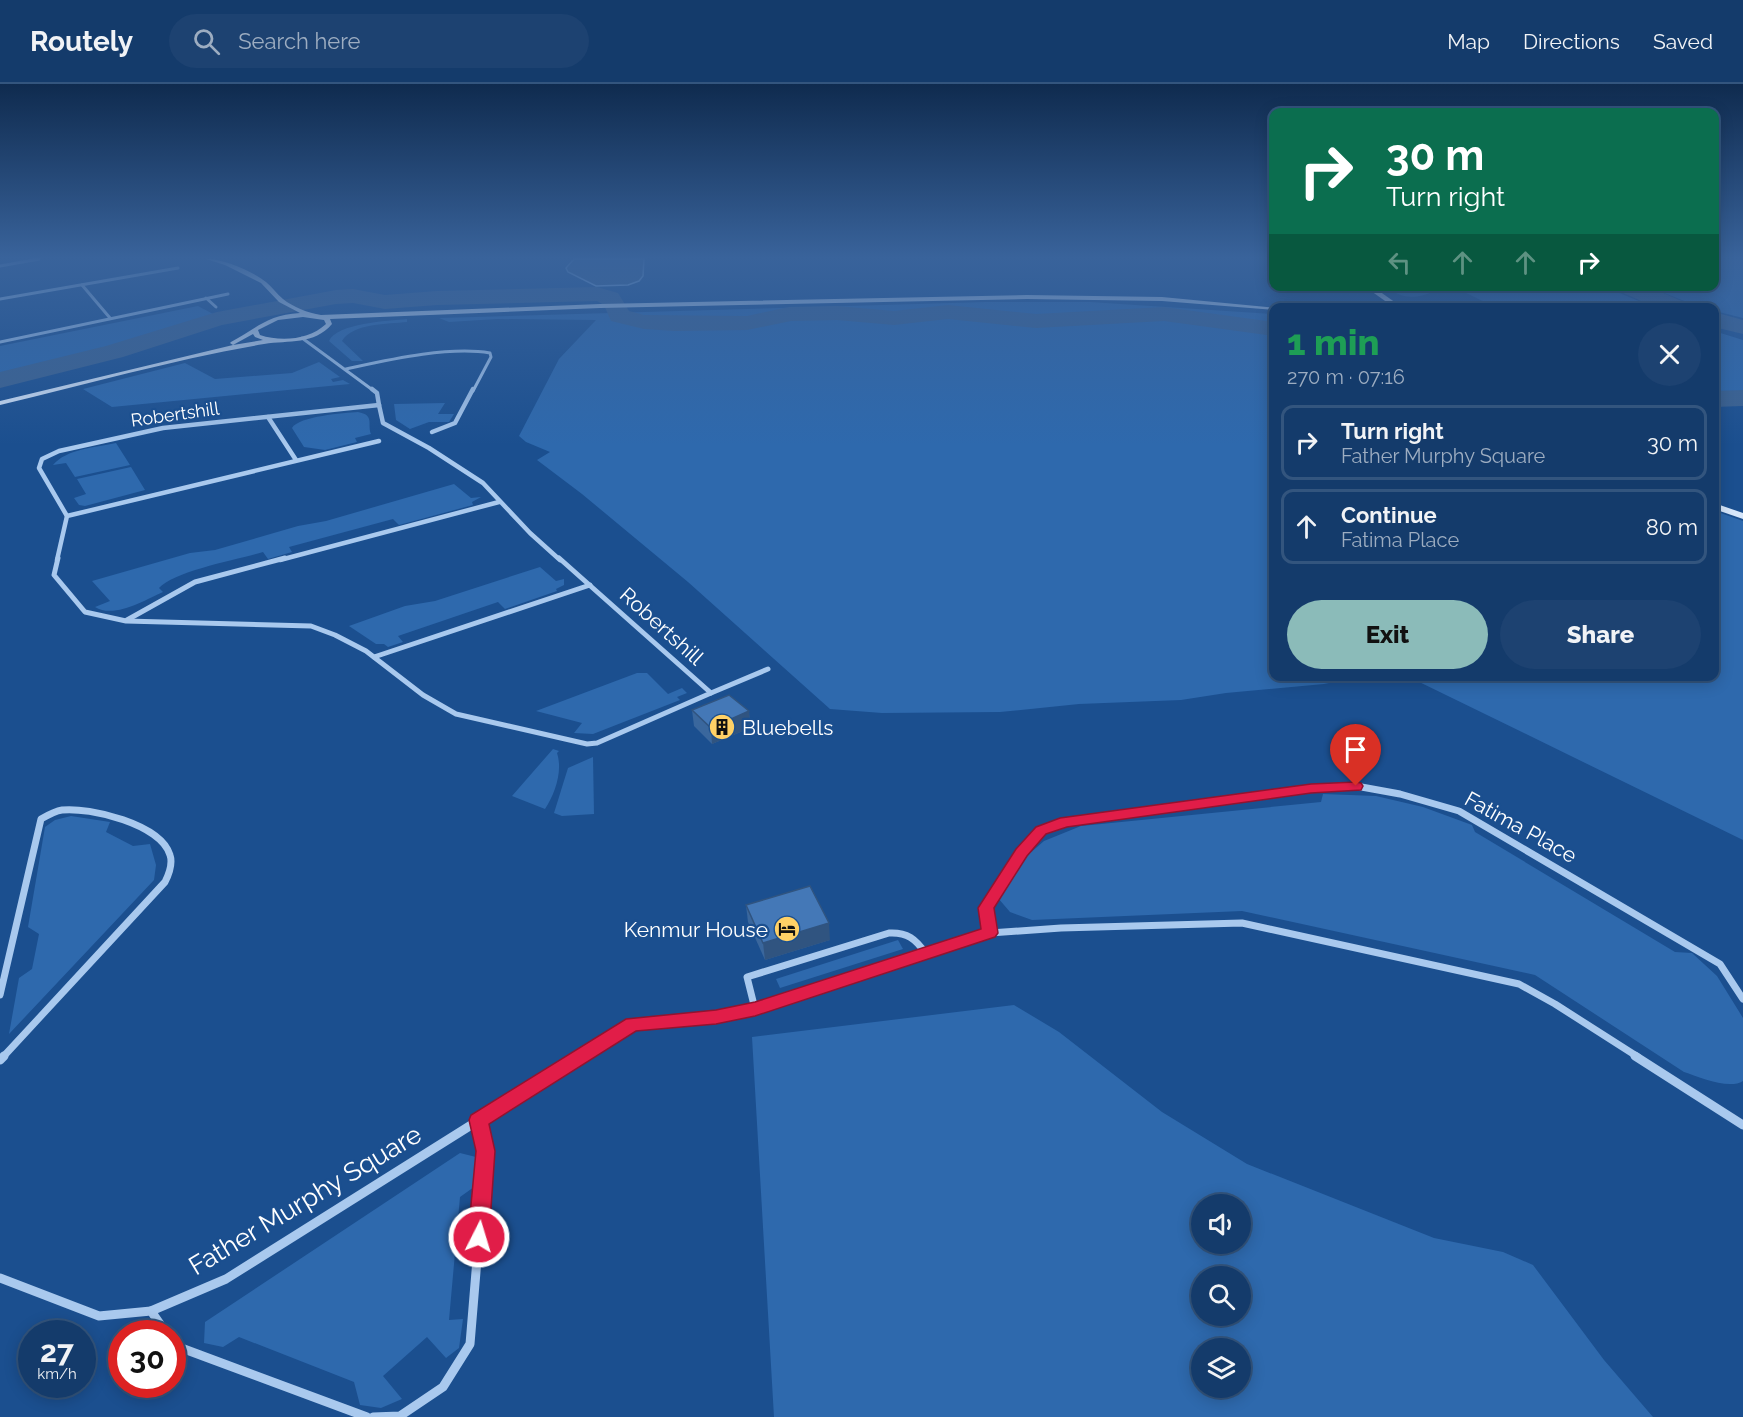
<!DOCTYPE html>
<meta charset="utf-8">
<style>
:root{--surface:#143b6b;--page:#1d4271;--text:#f1f3f6;--muted:#9dadc1;--line:#33557e;--accent:#8bbbb9}
body{margin:0;font-family:Raleway,sans-serif;background:var(--page);color:var(--text);height:100vh;display:flex;flex-direction:column;font-size:22px;white-space:nowrap}
*{box-sizing:border-box;margin:0}
p{font-size:20px;color:var(--muted)}
.icon{flex:none;width:33px;height:33px;fill:none;stroke:currentColor;stroke-width:2;stroke-linecap:round;stroke-linejoin:round}
.map{position:relative;flex:1;overflow:hidden}
.side{position:absolute;left:1269px;top:219px;width:450px;height:378px;display:flex;flex-direction:column;background:var(--surface);border-radius:12px;box-shadow:0 3px 15px #0003,0 0 0 2px var(--line)}
.side>*{flex:none}
.banner{position:absolute;left:1269px;top:24px;width:450px;height:183px;border-radius:12px;box-shadow:0 3px 15px #0003,0 0 0 2px var(--line);background:#0b6e4f;color:#fff;overflow:hidden}
.tools{position:absolute;left:1191px;top:1110px;display:grid;gap:12px}
.tools a{display:grid;place-items:center;width:60px;height:60px;border-radius:50%;background:var(--surface);box-shadow:0 3px 15px #0003,0 0 0 2px var(--line);font-size:30px}
.speed{position:absolute;left:18px;top:1236px;display:flex;gap:12px;font-size:30px;font-weight:700;text-align:center}
.speed>*{display:grid;place-content:center;width:78px;height:78px;border-radius:50%;background:var(--surface);box-shadow:0 3px 15px #0003,0 0 0 2px var(--line);line-height:1}
.speed small{font-size:15px;font-weight:400}
.speed .limit{border:9px solid #d22;background:#fff;color:#111}
.pin{position:absolute;display:grid;place-items:center;width:51px;height:51px;color:#fff;margin:-62px -26px;border-radius:50% 50% 50% 0;rotate:-45deg;box-shadow:0 0 6px #0007}
.pin .icon{rotate:45deg}
.me{position:absolute;width:66px;margin:-33px;rotate:5deg;stroke-linejoin:round;filter:drop-shadow(0 0 4px #0008)}
.turn{display:flex;align-items:center;gap:21px;height:126px;padding:0 18px;font-size:27px}
.turn .icon{width:78px;height:78px;stroke-width:2.5}
.turn b{display:block;font-size:42px;line-height:51px}
.lanes{display:flex;align-items:center;height:57px;padding:0 18px;background:#0003;justify-content:center;gap:30px;direction:ltr}
.lanes .off{opacity:.35}
.round{display:grid;place-items:center;flex:none;width:63px;height:63px;border-radius:32px;background:var(--page)}
.headline{display:flex;align-items:center;justify-content:space-between;height:102px;padding:0 18px}
h1{font-size:36px;font-weight:800;line-height:45px;color:#1e9e55}
.cta{display:flex;gap:12px;margin-top:auto;padding:12px 18px}
.cta a{flex:1;height:69px;border-radius:36px;background:var(--accent);color:#111;font-size:24px;font-weight:800;line-height:69px;text-align:center}
.cta a+a{background:var(--page);color:var(--text)}
ul{padding:0;list-style:none}
li{display:flex;align-items:center;gap:18px;height:75px;margin:0 12px 9px;padding:0 6px;border:3px solid var(--line);border-radius:12px}
li div{flex:1}
li b{display:block;font-size:22px}
li em{font-style:normal}
header{display:flex;align-items:center;gap:36px;box-sizing:border-box;height:84px;padding:0 30px;background:var(--surface);border-bottom:2px solid var(--line)}
header strong{font-size:28px}
nav{display:flex;gap:33px;margin-inline-start:auto;font-size:21px}
.search{width:420px;height:54px;background:var(--page);display:flex;align-items:center;gap:15px;box-sizing:border-box;padding:0 21px;border-radius:33px;color:var(--muted);font-size:22px}
.map>svg:first-child{display:block}
.green{fill:#2e69ad;fill-rule:evenodd}
.water{fill:#3c6290;stroke:#9cc4f0;stroke-width:1.5}
.lines{fill:none;stroke-linecap:round;stroke-linejoin:round}
.river{fill:#3c6290;fill-rule:evenodd}
.street-far4{stroke:#a9c9ee;stroke-width:3}
.street-far3{stroke:#a9c9ee;stroke-width:4.5}
.street-far2{stroke:#a9c9ee;stroke-width:5}
.street-far1{stroke:#a9c9ee;stroke-width:7}
.street{stroke:#a9c9ee;stroke-width:9}
.secondary{fill:#d6e6fa;fill-rule:evenodd}
.wall{fill:#3a679d}
.shaded-wall{fill:#305480}
.building{fill:#4478b7;stroke:#305480;stroke-width:1.5}
.route{fill:#e11d48;stroke:#92132f;stroke-width:1.5}
.labels{text-anchor:middle;dominant-baseline:central;stroke-width:4.5;stroke-linejoin:round;paint-order:stroke}
.far-street-label{font-size:18px;fill:#fff;stroke:#1b4f8f}
.street-label{font-size:21px;fill:#fff;stroke:#1b4f8f}
.poi-label{font-size:21px;fill:#fff;stroke:#1b4f8f;text-anchor:start}
.near-street-label{font-size:26px;fill:#fff;stroke:#1b4f8f}
</style>
<header>
<strong>Routely</strong>
<div class="search"><svg class="icon" aria-label="search" viewBox="0 0 24 24"><circle cx="10" cy="10" r="6"/><path d="M15 15l6 6"/></svg>Search here</div>
<nav><a>Map</a><a>Directions</a><a>Saved</a></nav>
</header>
<div class="map">
<svg width="1743" height="1333" viewBox="0 0 1743 1333">
<rect width="100%" height="100%" fill="#1b4f8f"/>
<g class="green">
<polygon points="1715,175 1743,175 1743,234 1715,227 1714,224 1699,223 1650,203 1714,202"/>
<polygon points="1457,202 1605,203 1653,223 1495,223 1456,204"/>
<path d="M 1388,203 L 1427,203 L 1432,208 C 1417,215 1400,215 1388,203 Z"/>
<polygon points="986,218 1090,218 1273,230 1274,592 1340,593 1334,598 1324,600 1226,609 1181,616 1079,620 1000,628 882,629 830,625 688,498 582,410 537,376 550,368 526,358 519,352 559,275 596,236 497,235 449,238 439,234"/>
<polygon points="198,222 215,231 94,268 0,289 0,262"/>
<path d="M 407,235 L 407,238 C 388,240 353,239 342,257 L 363,277 L 352,277 L 329,257 C 337,239 388,237 407,235 Z"/>
<polygon points="1714,247 1743,256 1743,313 1730,315 1730,322 1715,322"/>
<polygon points="319,278 340,293 331,295 333,298 343,296 350,300 112,323 83,305 185,279 215,295 292,289"/>
<polygon points="445,319 438,330 454,330 449,338 429,338 410,345 396,336 394,320"/>
<path d="M 358,328 C 375,331 367,340 371,350 L 355,354 L 357,358 L 325,366 L 304,363 L 292,344 C 299,332 344,329 358,328 Z"/>
<path d="M 116,359 L 130,381 L 75,393 L 66,379 L 53,381 C 66,365 97,363 116,359 Z"/>
<polygon points="131,383 145,406 85,422 79,421 74,414 86,410 77,395"/>
<path d="M 454,400 L 471,414 L 481,413 L 472,418 L 473,421 L 399,441 L 393,435 L 289,463 L 292,468 L 268,475 L 263,468 C 239,475 174,487 159,504 L 163,508 C 145,516 114,535 95,523 L 110,517 L 92,497 L 190,469 L 215,466 L 298,442 L 326,437 Z"/>
<polygon points="1715,427 1743,437 1743,756 1409,593 1714,592"/>
<polygon points="540,483 556,497 564,495 564,501 556,505 557,507 505,525 498,518 398,552 403,558 388,563 384,560 376,560 349,542 405,522 435,517"/>
<polygon points="637,589 647,589 668,610 682,604 687,609 677,613 680,616 593,650 574,649 582,639 536,627"/>
<path d="M 553,665 L 559,667 L 557,669 C 563,687 555,710 545,725 L 512,712 Z"/>
<polygon points="593,673 594,730 562,732 554,729 568,684"/>
<path d="M 1323,710 L 1376,712 L 1423,723 L 1472,741 L 1475,748 L 1675,868 L 1692,869 L 1717,892 L 1743,934 L 1743,997 C 1729,1006 1699,993 1684,988 L 1535,891 L 1242,827 L 1032,836 L 1010,828 L 998,814 L 1021,777 L 1044,757 L 1081,742 L 1321,718 Z"/>
<polygon points="71,732 110,738 106,748 133,762 150,760 156,781 154,796 9,950 19,894 32,885 39,850 28,843 45,743 55,736"/>
<polygon points="898,856 903,865 780,904 776,895"/>
<path d="M 1014,921 L 1059,948 L 1162,1028 L 1247,1080 L 1434,1154 L 1503,1168 L 1533,1181 L 1604,1276 L 1653,1333 L 774,1333 L 752,953 ZM 1202,1120 L 1240,1120 L 1240,1160 L 1202,1160 ZM 1202,1192 L 1240,1192 L 1240,1232 L 1202,1232 ZM 1202,1264 L 1240,1264 L 1240,1304 L 1202,1304 Z"/>
<polygon points="460,1069 476,1073 474,1103 460,1113 449,1236 463,1235 459,1264 446,1274 427,1253 383,1292 402,1315 381,1324 360,1321 354,1298 239,1253 223,1263 204,1259 205,1238"/>
</g>
<polygon class="water" points="574,175 644,175 643,192 639,197 628,201 596,202 568,188 566,184"/>
<g class="lines">
<g class="river">
<polygon points="1616,202 1647,202 1686,219 1689,224 1657,224 1619,207"/>
<polygon points="597,203 618,209 629,227 644,231 747,232 789,223 837,222 894,227 948,221 1036,230 1164,223 1274,238 1274,252 1164,237 1036,244 948,235 894,241 837,236 791,237 747,246 675,247 644,245 611,237 604,221 597,217 437,221 385,225 353,219 336,220 222,241 123,273 0,304 0,288 106,262 217,228 336,206 353,205 385,211 437,207"/>
<polygon points="1714,228 1743,236 1743,250 1714,243"/>
<polygon points="1743,306 1743,322 1714,323 1714,307"/>
</g>
<g class="street-far4">
<polyline points="0,182 39,175"/>
<polyline points="82,201 110,234"/>
<polyline points="206,214 216,223"/>
<polyline points="0,215 178,184"/>
<polyline points="302,254 374,307"/>
<polyline points="0,258 228,210"/>
<path d="M 346,285 C 388,276 448,262 490,269 L 491,273 L 473,307"/>
</g>
<g class="street-far3">
<polyline points="372,305 377,309 379,321"/>
<polyline points="379,321 383,339 429,364 483,399 530,449 560,476"/>
<polyline points="268,333 296,376"/>
<polyline points="432,348 455,339 473,305"/>
<polyline points="67,432 379,357"/>
<polyline points="57,476 67,432 39,384 42,375 59,367 163,344 379,321"/>
<polyline points="280,476 499,418"/>
</g>
<g class="street-far2">
<polyline points="58,474 54,491 85,528 126,537 311,542 335,551 366,567 423,611 456,630 587,660 597,659 711,609 559,474"/>
<polyline points="127,536 195,498 285,474"/>
<polyline points="374,573 590,501"/>
<polyline points="711,609 768,585"/>
</g>
<g class="street-far1">
<polyline points="990,849 986,824 1021,769 1041,747 1065,738 1311,705 1356,702 1400,710 1459,727 1720,880 1743,915"/>
<path d="M 0,911 L 41,735 C 48,731 55,727 62,726 C 90,723 161,740 170,771 C 173,780 169,790 165,798 L 3,973"/>
<path d="M 755,925 L 747,893 L 889,849 C 907,848 916,855 926,870"/>
<polyline points="579,973 632,940 716,933 755,925 990,849 1061,844 1242,839 1519,900 1555,920 1638,973"/>
</g>
<g class="street">
<polyline points="1635,972 1743,1041"/>
<polyline points="0,976 4,972"/>
<polyline points="0,1194 99,1232 151,1227 167,1250"/>
<polyline points="151,1227 226,1195 581,972"/>
<polyline points="172,1257 176,1262 367,1333"/>
<polyline points="373,1333 400,1332 443,1303 470,1260 486,1067 478,1036"/>
</g>
<g class="secondary">
<path d="M 206,175 C 222,174 254,188 266,198 C 272,203 277,210 283,215 C 293,223 308,229 321,231 L 600,220 L 1027,211 L 1162,213 L 1277,224 L 1274,224 L 1274,226 L 1162,217 L 1027,215 L 600,224 L 330,235 L 332,240 C 314,261 289,256 264,260 C 175,275 88,300 0,321 L 0,317 L 233,261 L 230,259 L 231,258 C 257,244 267,231 300,229 L 279,218 L 261,199 L 225,181 ZM 303,233 L 324,236 L 326,240 C 309,256 281,258 260,251 L 258,246 L 278,236 ZM 253,250 L 255,253 L 263,256 L 233,261 Z"/>
<polygon points="1364,202 1372,202 1403,224 1395,224"/>
<polygon points="1714,419 1743,429 1743,435 1714,425"/>
</g>
</g>
<g class="wall">
<polygon points="692,626 749,627 750,644 712,660 694,642"/>
<polygon points="746,821 830,856 765,876 748,838"/>
</g>
<g class="shaded-wall">
<polygon points="749,627 750,644 712,660 711,644"/>
<polygon points="829,839 830,856 765,876 763,859"/>
</g>
<g class="building">
<polygon points="729,611 749,627 711,644 692,626"/>
<polygon points="810,802 829,839 763,859 746,821"/>
</g>
<linearGradient id="sky" x2="0" y2="1"><stop stop-color="#0f2b4f"/><stop offset="0.48" stop-color="#39639b"/><stop offset="1" stop-color="#39639b" stop-opacity="0"/></linearGradient>
<rect width="1743" height="361" fill="url(#sky)"/>
<polygon class="route" points="1356,698 1361,699 1363,702 1361,706 1311,709 1067,743 1046,750 1027,772 994,824 998,849 995,853 755,932 716,940 636,947 489,1040 495,1067 489,1153 486,1160 479,1163 472,1160 468,1153 476,1067 469,1036 471,1031 626,935 716,926 755,918 981,845 978,824 1016,765 1036,743 1060,734 1311,700"/>
<defs>
<g id="building-disc" transform="scale(1.35)"><circle r="9.5" fill="#ffd166" stroke="#1b4f8f"/><path d="M-4-6H4V6H1V3H-1V6H-4ZM-2.5-4.3h1.7v1.8h-1.7ZM.8-4.3h1.7v1.8H.8ZM-2.5-1h1.7V.8h-1.7ZM.8-1h1.7V.8H.8Z" fill="#111"/></g>
<g id="hotel-disc" transform="scale(1.35)"><circle r="9.5" fill="#ffd166" stroke="#1b4f8f"/><path d="M-6-4.5h1.5V1H6V5H4.5V3h-9V5H-6ZM-4 0a1.8 1.8 0 1 1 3.6 0ZM.5 0V-2.5h3Q6-2.5 6 0Z" fill="#111"/></g>
</defs>
<g fill-rule="evenodd">
<use href="#building-disc" x="722" y="643"/>
<use href="#hotel-disc" x="787" y="845"/>
</g>
<g class="labels">
<g class="far-street-label">
<text transform="translate(175 330) rotate(-8)">Robertshill</text>
</g>
<g class="street-label">
<text transform="translate(662 542) rotate(42)">Robertshill</text>
<text transform="translate(1521 743) rotate(29)">Fatima Place</text>
</g>
<g class="poi-label">
<text x="742" y="643">Bluebells</text>
<text x="768" y="845" text-anchor="end">Kenmur House</text>
</g>
<g class="near-street-label">
<text transform="translate(305 1116) rotate(-31)">Father Murphy Square</text>
</g>
</g>
</svg>
<div class="tools">
<a><svg class="icon" aria-label="sound" viewBox="0 0 24 24"><path d="M4 9h4l5-4v14l-5-4H4zM17 9q2 3 0 6"/></svg></a>
<a><svg class="icon" aria-label="search" viewBox="0 0 24 24"><circle cx="10" cy="10" r="6"/><path d="M15 15l6 6"/></svg></a>
<a><svg class="icon" aria-label="layers" viewBox="0 0 24 24"><path d="M12 4l9 5-9 5-9-5zM3 14l9 5 9-5"/></svg></a>
</div>
<div class="speed"><div>27<small>km/h</small></div><div class="limit">30</div></div>
<div class="pin" style="left:1356px;top:702px;background:#d93025"><svg class="icon" aria-label="arrive" viewBox="0 0 24 24"><path d="M6 21V4h12l-3 4 3 4H6"/></svg></div>
<svg class="me" style="left:479px;top:1153px" viewBox="-20 -20 40 40"><circle r="17" fill="#e11d48" stroke="#fff" stroke-width="3"/><path d="M0-11L8 9 0 5-8 9z" fill="#fff"/></svg>
<div class="banner">
<div class="turn"><svg class="icon" aria-label="right" viewBox="0 0 24 24"><path d="M7 20v-9h11M14 6l5 5-5 5"/></svg><div><b>30 m</b>Turn right</div></div>
<div class="lanes"><svg class="icon off" aria-label="left" viewBox="0 0 24 24"><path d="M17 20v-9H6M10 6l-5 5 5 5"/></svg><svg class="icon off" aria-label="ahead" viewBox="0 0 24 24"><path d="M12 20V5M6 11l6-6 6 6"/></svg><svg class="icon off" aria-label="ahead" viewBox="0 0 24 24"><path d="M12 20V5M6 11l6-6 6 6"/></svg><svg class="icon" aria-label="right" viewBox="0 0 24 24"><path d="M7 20v-9h11M14 6l5 5-5 5"/></svg></div>
</div>
<section class="side">
<div class="headline"><div><h1>1 min</h1><p>270 m · 07:16</p></div><a class="round"><svg class="icon" aria-label="close" viewBox="0 0 24 24"><path d="M6 6l12 12M18 6L6 18"/></svg></a></div>
<ul>
<li><svg class="icon" aria-label="right" viewBox="0 0 24 24"><path d="M7 20v-9h11M14 6l5 5-5 5"/></svg><div><b>Turn right</b><p>Father Murphy Square</p></div><em>30 m</em></li>
<li><svg class="icon" aria-label="ahead" viewBox="0 0 24 24"><path d="M12 20V5M6 11l6-6 6 6"/></svg><div><b>Continue</b><p>Fatima Place</p></div><em>80 m</em></li>
</ul>
<div class="cta"><a>Exit</a><a>Share</a></div>
</section>
</div>
